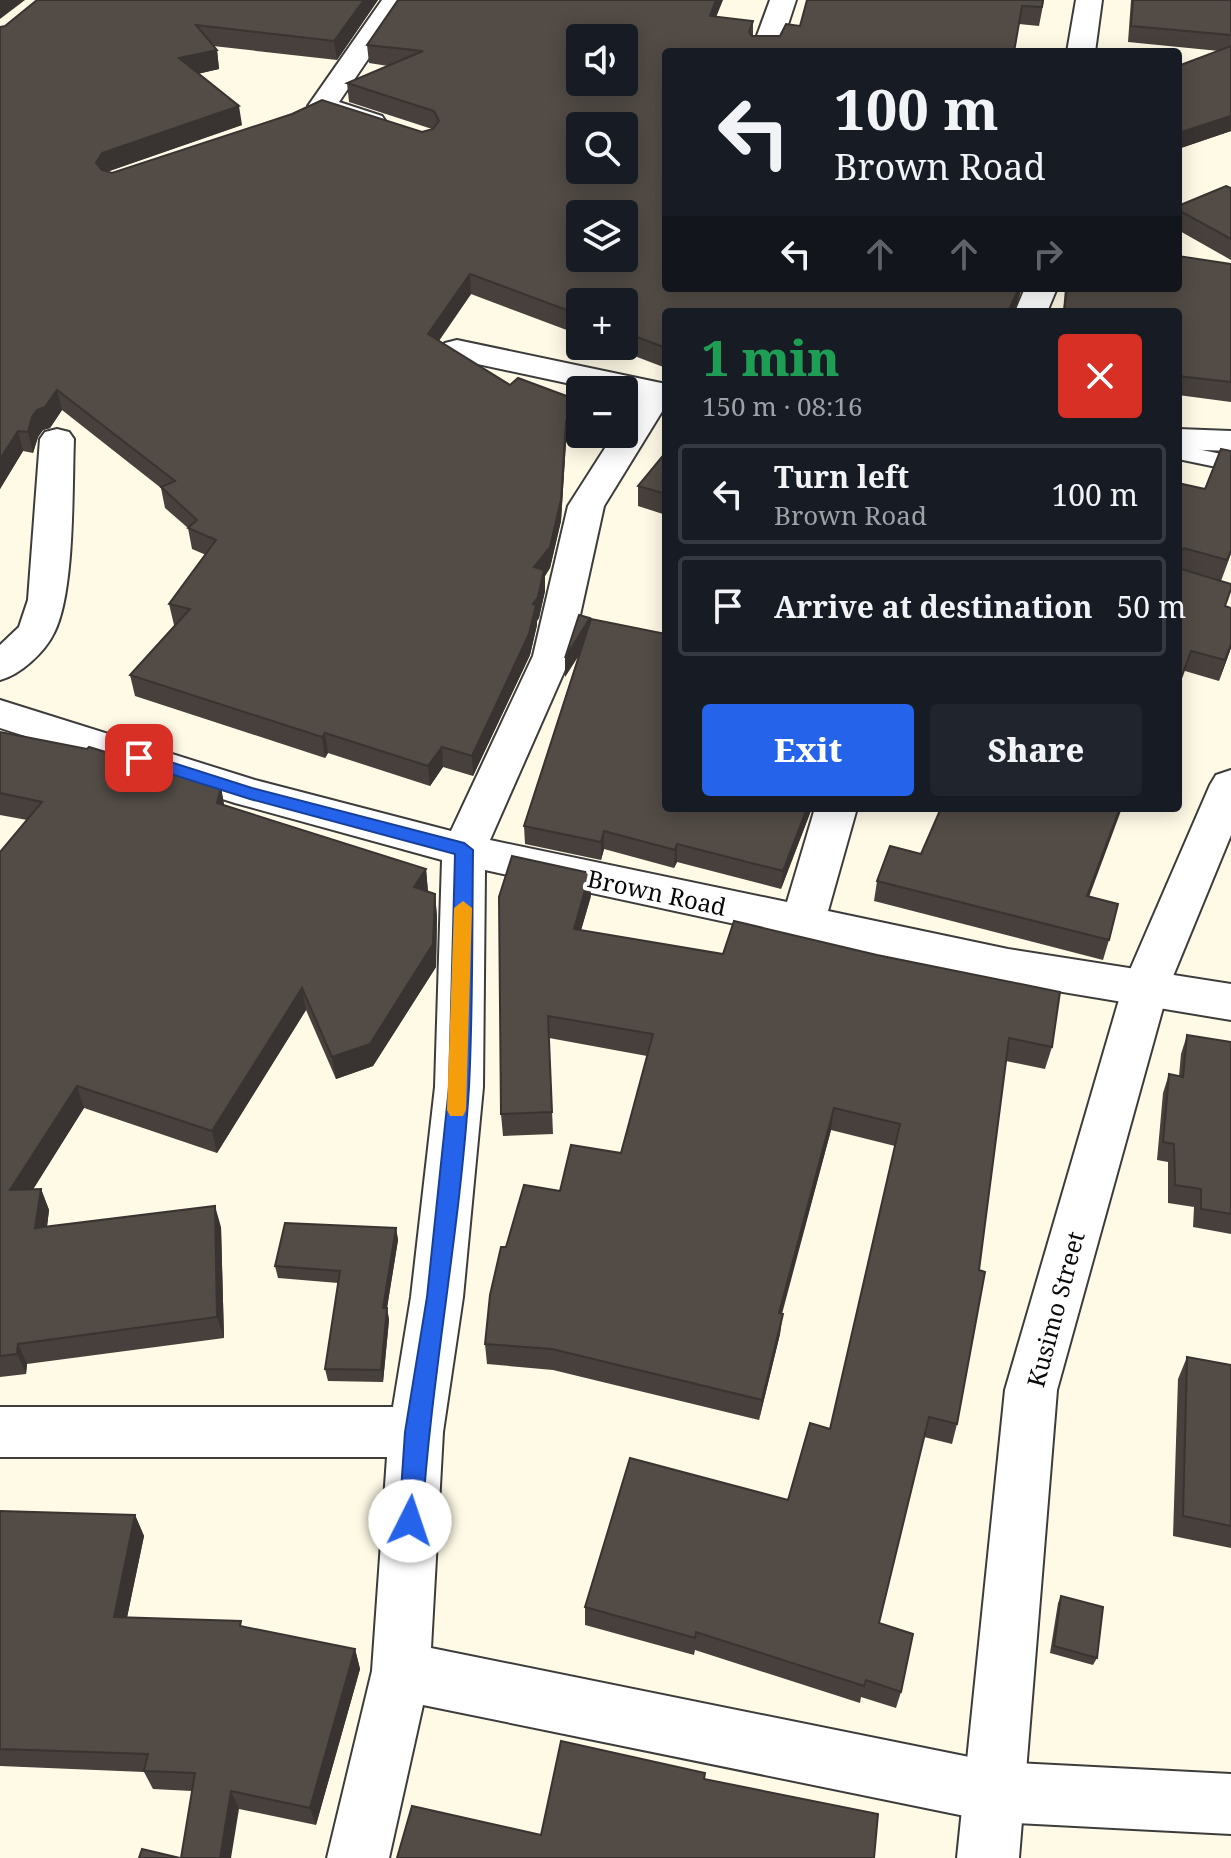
<!DOCTYPE html>
<meta charset="utf-8">
<style>
:root{--surface:#171b24;--page:#20242c;--text:#f1f3f6;--muted:#9ea1a6;--line:#363941;--accent:#2563eb}
body{margin:0;font-family:"Noto Serif",serif;background:var(--page);color:var(--text);height:100vh;display:flex;flex-direction:column;font-size:30px;white-space:nowrap}
*{box-sizing:border-box;margin:0}
p{font-size:26px;color:var(--muted)}
.icon{flex:none;width:44px;height:44px;fill:none;stroke:currentColor;stroke-width:2;stroke-linecap:round;stroke-linejoin:round}
.map{position:relative;flex:1;overflow:hidden}
.sheet{position:absolute;left:662px;top:308px;width:520px;height:504px;display:flex;flex-direction:column;background:var(--surface);border-radius:8px;box-shadow:0 4px 20px #0003}
.sheet>*{flex:none}
.guide{position:absolute;left:662px;top:48px;width:520px;height:244px;border-radius:8px;box-shadow:0 4px 20px #0003;background:#171b24;color:var(--text);overflow:hidden}
.controls{position:absolute;left:566px;top:24px;display:grid;gap:16px}
.controls a{display:grid;place-items:center;width:72px;height:72px;border-radius:8px;background:var(--surface);box-shadow:0 4px 20px #0003;font-size:40px}
.pin{position:absolute;display:grid;place-items:center;width:68px;height:68px;color:#fff;margin:-34px;border-radius:16px;box-shadow:0 4px 12px #0006}
.me{position:absolute;width:88px;margin:-44px;rotate:4deg;stroke-linejoin:round;filter:drop-shadow(0 0 6px #0008)}
.turn{display:flex;align-items:center;gap:28px;height:168px;padding:0 40px;font-size:36px}
.turn .icon{width:104px;height:104px;stroke-width:2.5}
.turn b{display:block;font-size:56px;line-height:68px}
.lanes{display:flex;align-items:center;height:76px;padding:0 40px;background:#0003;justify-content:center;gap:40px;direction:ltr}
.lanes .off{opacity:.35}
.round{display:grid;place-items:center;flex:none;width:84px;height:84px;border-radius:8px;background:var(--page)}
.headline{display:flex;align-items:center;justify-content:space-between;height:136px;padding:0 40px}
h1{font-size:48px;font-weight:800;line-height:60px;color:#1e9e55}
.primary-button{display:flex;gap:16px;margin-top:auto;padding:16px 40px}
.primary-button a{flex:1;height:92px;border-radius:8px;background:var(--accent);color:#fff;font-size:32px;font-weight:800;line-height:92px;text-align:center}
.primary-button a+a{background:var(--page);color:var(--text)}
ul{padding:0;list-style:none}
li{display:flex;align-items:center;gap:24px;height:100px;margin:0 16px 12px;padding:0 24px;border:4px solid var(--line);border-radius:8px}
li div{flex:1}
li b{display:block;font-size:30px}
li em{font-style:normal}
.map>svg:first-child{display:block}
.lines{fill:none;stroke-linecap:round;stroke-linejoin:round}
.service-casing{stroke:#3c3c3c;stroke-width:4}
.minor-casing{stroke:#3c3c3c;stroke-width:4}
.tertiary-casing{stroke:#3c3c3c;stroke-width:4}
.service{fill:#fff;fill-rule:evenodd}
.minor{fill:#fff;fill-rule:evenodd}
.tertiary{fill:#fff;fill-rule:evenodd}
.wall{fill:#47403c}
.shaded-wall{fill:#393431}
.building{fill:#524b46;stroke:#393431;stroke-width:2;fill-rule:evenodd}
.route{fill:#2563eb;stroke:#184099;stroke-width:2}
.slow{fill:#f59e0b}
.labels{text-anchor:middle;dominant-baseline:central;stroke-width:8;stroke-linejoin:round;paint-order:stroke}
.street-label{font-size:24px;fill:#090909;stroke:#fff}
</style>
<div class="map">
<svg width="1231" height="1858" viewBox="0 0 1231 1858">
<rect width="100%" height="100%" fill="#fffae6"/>
<g class="lines">
<g class="service-casing">
<polygon id="service" points="1178,445 1231,456 1231,470 1178,459"/>
</g>
<g class="minor-casing">
<g id="minor">
<polygon points="382,0 408,0 339,102 382,116 386,122 382,128 372,131 312,112 308,106"/>
<polygon points="770,0 796,0 779,52 751,52"/>
<polygon points="1076,0 1102,0 1095,52 1067,52"/>
<polygon points="1025,288 1057,288 1047,312 1015,312"/>
<polygon points="457,340 666,384 666,405 604,506 571,656 490,840 787,902 815,808 857,808 828,911 1008,949 1231,984 1231,1020 1008,983 485,870 483,1087 463,1297 443,1432 431,1648 994,1762 1231,1774 1231,1834 994,1822 423,1705 389,1858 327,1858 372,1671 387,1457 0,1457 0,1407 393,1407 411,1297 435,1087 442,860 235,803 0,728 0,700 255,780 451,831 533,656 568,506 614,434 624,434 624,418 636,398 624,395 624,390 599,390 445,357 441,350 445,343"/>
<path d="M 57,429 L 69,432 L 74,439 C 72,488 75,592 54,633 C 45,652 20,675 0,680 L 0,645 L 19,627 L 28,600 L 40,439 L 45,432 Z"/>
<polygon points="1178,429 1231,431 1231,451 1178,449"/>
</g>
</g>
<g class="tertiary-casing">
<polygon id="tertiary" points="1231,770 1231,835 1169,986 1057,1390 1019,1858 957,1858 1005,1390 1123,986 1210,785 1216,775"/>
</g>
<use href="#service" class="service"/>
<use href="#minor" class="minor"/>
<use href="#tertiary" class="tertiary"/>
</g>
<g class="wall">
<polygon points="37,0 378,0 337,60 213,46 217,50 219,69 198,74 242,125 107,172 112,173 422,132 432,129 349,102 347,83 388,66 369,63 367,45 716,17 753,21 753,36 780,36 800,26 1044,0 1039,26 1019,24 666,288 1022,288 1014,312 666,312 666,368 608,346 624,346 624,302 580,302 580,335 471,294 439,341 510,385 580,401 580,429 566,442 561,521 550,568 545,576 545,591 539,618 537,621 537,625 530,655 473,776 443,767 430,786 328,753 325,758 135,696 130,675 175,625 174,625 169,604 206,555 192,549 188,528 165,508 161,488 62,410 50,428 43,430 38,437 33,453 23,451 0,489 0,27 5,26"/>
<polygon points="1131,0 1231,0 1231,131 1178,149 1178,66 1219,51 1128,42"/>
<polygon points="1231,188 1231,260 1178,230 1178,206"/>
<polygon points="1231,264 1231,402 1178,395 1178,312 1063,312 1065,288 1178,288"/>
<polygon points="666,452 666,515 638,506 638,486"/>
<polygon points="1178,483 1231,554 1221,581 1226,606 1231,648 1219,681 1185,671"/>
<polygon points="666,564 666,587 663,586 663,567"/>
<polygon points="579,615 666,808 812,808 781,889 677,862 674,868 604,849 601,860 525,844 524,826 579,654 565,677"/>
<polygon points="0,732 221,787 224,806 426,869 428,892 435,894 437,917 436,967 373,1066 336,1079 306,1010 217,1153 84,1108 33,1189 41,1189 49,1210 47,1227 221,1227 224,1338 27,1364 26,1374 0,1377 0,852 27,820 0,815"/>
<polygon points="921,854 1089,896 1109,940 1103,960 874,901 877,881"/>
<polygon points="591,896 581,930 1052,1047 1045,1069 1006,1061 957,1424 952,1444 924,1437 879,1623 901,1692 896,1708 861,1697 860,1703 695,1650 694,1655 585,1625 585,1607 788,1500 830,1429 895,1146 831,1130 782,1314 780,1334 759,1420 553,1370 487,1364 485,1344 506,1247 560,1191 621,1153 647,1056 549,1038 553,1134 503,1136 501,1114"/>
<polygon points="1187,1035 1231,1042 1231,1234 1193,1227 1194,1207 1168,1203 1168,1162 1157,1160 1163,1093 1169,1074 1179,1076 1181,1054"/>
<polygon points="396,1228 398,1240 387,1308 389,1320 383,1382 328,1381 325,1369 338,1283 278,1278 275,1266"/>
<polygon points="1187,1357 1231,1365 1231,1548 1173,1536 1178,1379"/>
<polygon points="0,1511 135,1515 144,1536 127,1617 243,1627 355,1649 360,1669 316,1825 239,1809 192,1791 153,1789 144,1772 0,1766"/>
<polygon points="1061,1596 1097,1658 1093,1665 1050,1653 1058,1603"/>
</g>
<g class="shaded-wall">
<polygon points="0,0 25,0 0,19"/>
<polygon points="364,0 378,0 337,60 334,41"/>
<polygon points="716,0 723,0 709,35 710,16"/>
<polygon points="217,50 219,69 182,77 179,58"/>
<polygon points="239,106 242,125 106,172 100,183 96,163 102,153"/>
<polygon points="1231,116 1231,131 1178,149 1178,133"/>
<polygon points="470,274 471,294 429,354 428,334"/>
<polygon points="1019,288 1022,288 1014,312 1008,312"/>
<polygon points="57,390 62,410 50,428 43,430 38,437 33,453 28,432 32,417 37,410"/>
<polygon points="580,408 580,429 566,442 561,521 550,568 545,576 545,591 539,618 537,621 537,625 530,655 473,776 472,756 534,567 566,421"/>
<polygon points="18,431 23,451 0,489 0,459"/>
<polygon points="590,618 591,637 565,677 565,658"/>
<polygon points="1231,644 1231,648 1219,681 1225,660"/>
<polygon points="325,733 328,753 325,758 322,737"/>
<polygon points="442,747 443,767 430,786 428,766"/>
<polygon points="221,787 225,810 217,803"/>
<polygon points="807,808 812,808 781,889 783,871"/>
<polygon points="1120,808 1122,808 1082,916 1087,896"/>
<polygon points="604,831 604,849 601,860 601,842"/>
<polygon points="677,844 677,862 674,868 675,850"/>
<polygon points="426,869 428,892 414,887"/>
<polygon points="590,873 591,896 575,951 574,929"/>
<polygon points="435,894 437,917 436,967 373,1066 336,1079 332,1057"/>
<polygon points="302,988 306,1010 217,1153 212,1131"/>
<polygon points="77,1086 84,1108 19,1212 10,1190"/>
<polygon points="834,1108 831,1130 776,1333 779,1313"/>
<polygon points="41,1189 49,1210 44,1250 35,1228"/>
<polygon points="215,1206 221,1227 224,1338 217,1317"/>
<polygon points="396,1228 398,1240 385,1320 383,1308"/>
<polygon points="387,1308 389,1320 383,1382 381,1370"/>
<polygon points="783,1314 780,1334 759,1420 762,1400"/>
<polygon points="18,1344 27,1364 26,1374 17,1354"/>
<polygon points="135,1515 144,1536 123,1637 114,1617"/>
<polygon points="355,1649 360,1669 316,1825 310,1808"/>
<polygon points="231,1791 239,1809 231,1858 220,1858"/>
</g>
<g class="building">
<path d="M 37,0 L 364,0 L 334,41 L 196,25 L 217,50 L 179,58 L 239,106 L 102,153 L 96,163 L 102,170 L 112,173 L 292,114 L 322,100 L 422,132 L 433,129 L 439,121 L 434,111 L 347,83 L 423,51 L 367,45 L 398,0 L 716,0 L 710,16 L 753,21 L 749,32 L 752,36 L 780,36 L 786,24 L 800,26 L 807,0 L 1043,0 L 1042,7 L 1022,6 L 1014,52 L 666,52 L 666,288 L 1019,288 L 1008,312 L 666,312 L 666,348 L 624,332 L 624,302 L 580,302 L 580,315 L 470,274 L 428,334 L 510,385 L 518,378 L 580,401 L 580,408 L 566,421 L 561,500 L 550,547 L 534,567 L 544,570 L 538,597 L 533,604 L 536,605 L 529,634 L 472,756 L 442,747 L 428,766 L 325,733 L 322,737 L 130,675 L 190,609 L 169,604 L 216,540 L 188,528 L 197,520 L 161,487 L 175,481 L 57,390 L 45,407 L 37,410 L 32,417 L 28,432 L 18,431 L 0,459 L 0,27 L 5,26 ZM 580,38 L 624,38 L 624,82 L 580,82 ZM 580,126 L 624,126 L 624,170 L 580,170 ZM 580,214 L 624,214 L 624,258 L 580,258 Z"/>
<polygon points="1133,0 1231,0 1231,35 1131,26"/>
<polygon points="1231,46 1231,116 1178,133 1178,66"/>
<polygon points="1226,186 1231,188 1231,239 1178,210 1178,206"/>
<polygon points="1178,256 1231,264 1231,382 1178,376 1178,312 1064,312 1067,288 1178,288"/>
<polygon points="1221,449 1231,451 1231,550 1227,560 1184,548 1181,551 1181,569 1231,584 1231,589 1225,606 1231,608 1231,644 1225,660 1191,651 1178,687 1178,483 1205,489"/>
<polygon points="666,452 666,494 638,486"/>
<polygon points="579,615 590,618 565,658"/>
<polygon points="591,619 666,634 666,808 807,808 783,871 677,844 675,850 604,831 601,842 524,826"/>
<polygon points="0,732 87,749 89,747 221,787 217,803 426,869 414,887 435,894 433,944 370,1044 332,1057 302,988 212,1131 77,1086 10,1190 41,1189 35,1228 215,1206 217,1317 18,1344 17,1354 0,1356 0,852 42,802 0,793"/>
<polygon points="941,808 1120,808 1087,896 1118,904 1109,940 877,881 890,846 921,854"/>
<polygon points="512,856 590,873 574,929 723,954 734,921 877,955 1060,992 1052,1047 1009,1038 979,1270 985,1272 957,1424 929,1417 879,1623 913,1634 901,1692 866,1680 864,1686 696,1632 695,1638 585,1607 630,1458 788,1500 810,1423 830,1429 900,1124 834,1108 779,1313 783,1314 762,1400 552,1349 485,1344 490,1295 501,1247 506,1247 524,1185 560,1191 571,1145 621,1153 653,1034 548,1016 552,1112 501,1114 499,897"/>
<polygon points="1187,1035 1231,1042 1231,1214 1201,1209 1201,1189 1175,1185 1174,1144 1163,1142 1169,1074 1183,1077"/>
<polygon points="285,1223 396,1228 383,1308 387,1308 381,1370 325,1369 340,1271 275,1266"/>
<polygon points="1187,1357 1231,1365 1231,1526 1183,1516"/>
<polygon points="0,1511 135,1515 114,1617 241,1621 240,1626 355,1649 310,1808 231,1791 220,1858 181,1858 195,1773 144,1771 148,1754 0,1749"/>
<polygon points="1061,1596 1103,1607 1097,1658 1054,1646"/>
<polygon points="561,1741 705,1773 704,1779 878,1814 874,1858 397,1858 412,1806 541,1835"/>
<polygon points="142,1849 180,1858 139,1858"/>
</g>
<path class="route" d="M 139,752 L 252,788 L 464,843 L 473,850 C 472,929 473,1008 469,1087 C 460,1232 431,1376 422,1521 L 418,1529 L 410,1532 L 402,1529 L 399,1521 L 405,1432 L 427,1297 L 449,1087 L 455,854 L 250,799 L 133,762 L 130,758 L 133,754 Z"/>
<polygon class="slow" points="463,901 472,908 466,1110 463,1116 450,1116 447,1110 454,908"/>
<g class="labels">
<g class="street-label">
<text transform="translate(657 892) rotate(12)">Brown Road</text>
<text transform="translate(1055 1309) rotate(-75)">Kusimo Street</text>
</g>
</g>
</svg>
<div class="controls">
<a><svg class="icon" aria-label="sound" viewBox="0 0 24 24"><path d="M4 9h4l5-4v14l-5-4H4zM17 9q2 3 0 6"/></svg></a>
<a><svg class="icon" aria-label="search" viewBox="0 0 24 24"><circle cx="10" cy="10" r="6"/><path d="M15 15l6 6"/></svg></a>
<a><svg class="icon" aria-label="layers" viewBox="0 0 24 24"><path d="M12 4l9 5-9 5-9-5zM3 14l9 5 9-5"/></svg></a>
<a>+</a>
<a>−</a>
</div>
<div class="pin" style="left:139px;top:758px;background:#d93025"><svg class="icon" aria-label="arrive" viewBox="0 0 24 24"><path d="M6 21V4h12l-3 4 3 4H6"/></svg></div>
<svg class="me" style="left:410px;top:1521px" viewBox="-20 -20 40 40"><circle r="19" fill="#fff"/><path d="M0-13L10 11 0 6-10 11z" fill="#2563eb"/></svg>
<div class="guide">
<div class="turn"><svg class="icon" aria-label="left" viewBox="0 0 24 24"><path d="M17 20v-9H6M10 6l-5 5 5 5"/></svg><div><b>100 m</b>Brown Road</div></div>
<div class="lanes"><svg class="icon" aria-label="left" viewBox="0 0 24 24"><path d="M17 20v-9H6M10 6l-5 5 5 5"/></svg><svg class="icon off" aria-label="ahead" viewBox="0 0 24 24"><path d="M12 20V5M6 11l6-6 6 6"/></svg><svg class="icon off" aria-label="ahead" viewBox="0 0 24 24"><path d="M12 20V5M6 11l6-6 6 6"/></svg><svg class="icon off" aria-label="right" viewBox="0 0 24 24"><path d="M7 20v-9h11M14 6l5 5-5 5"/></svg></div>
</div>
<section class="sheet">
<div class="headline"><div><h1>1 min</h1><p>150 m · 08:16</p></div><a class="round" style="background:#d93025;color:#fff"><svg class="icon" aria-label="close" viewBox="0 0 24 24"><path d="M6 6l12 12M18 6L6 18"/></svg></a></div>
<ul>
<li><svg class="icon" aria-label="left" viewBox="0 0 24 24"><path d="M17 20v-9H6M10 6l-5 5 5 5"/></svg><div><b>Turn left</b><p>Brown Road</p></div><em>100 m</em></li>
<li><svg class="icon" aria-label="arrive" viewBox="0 0 24 24"><path d="M6 21V4h12l-3 4 3 4H6"/></svg><div><b>Arrive at destination</b></div><em>50 m</em></li>
</ul>
<div class="primary-button"><a>Exit</a><a>Share</a></div>
</section>
</div>
